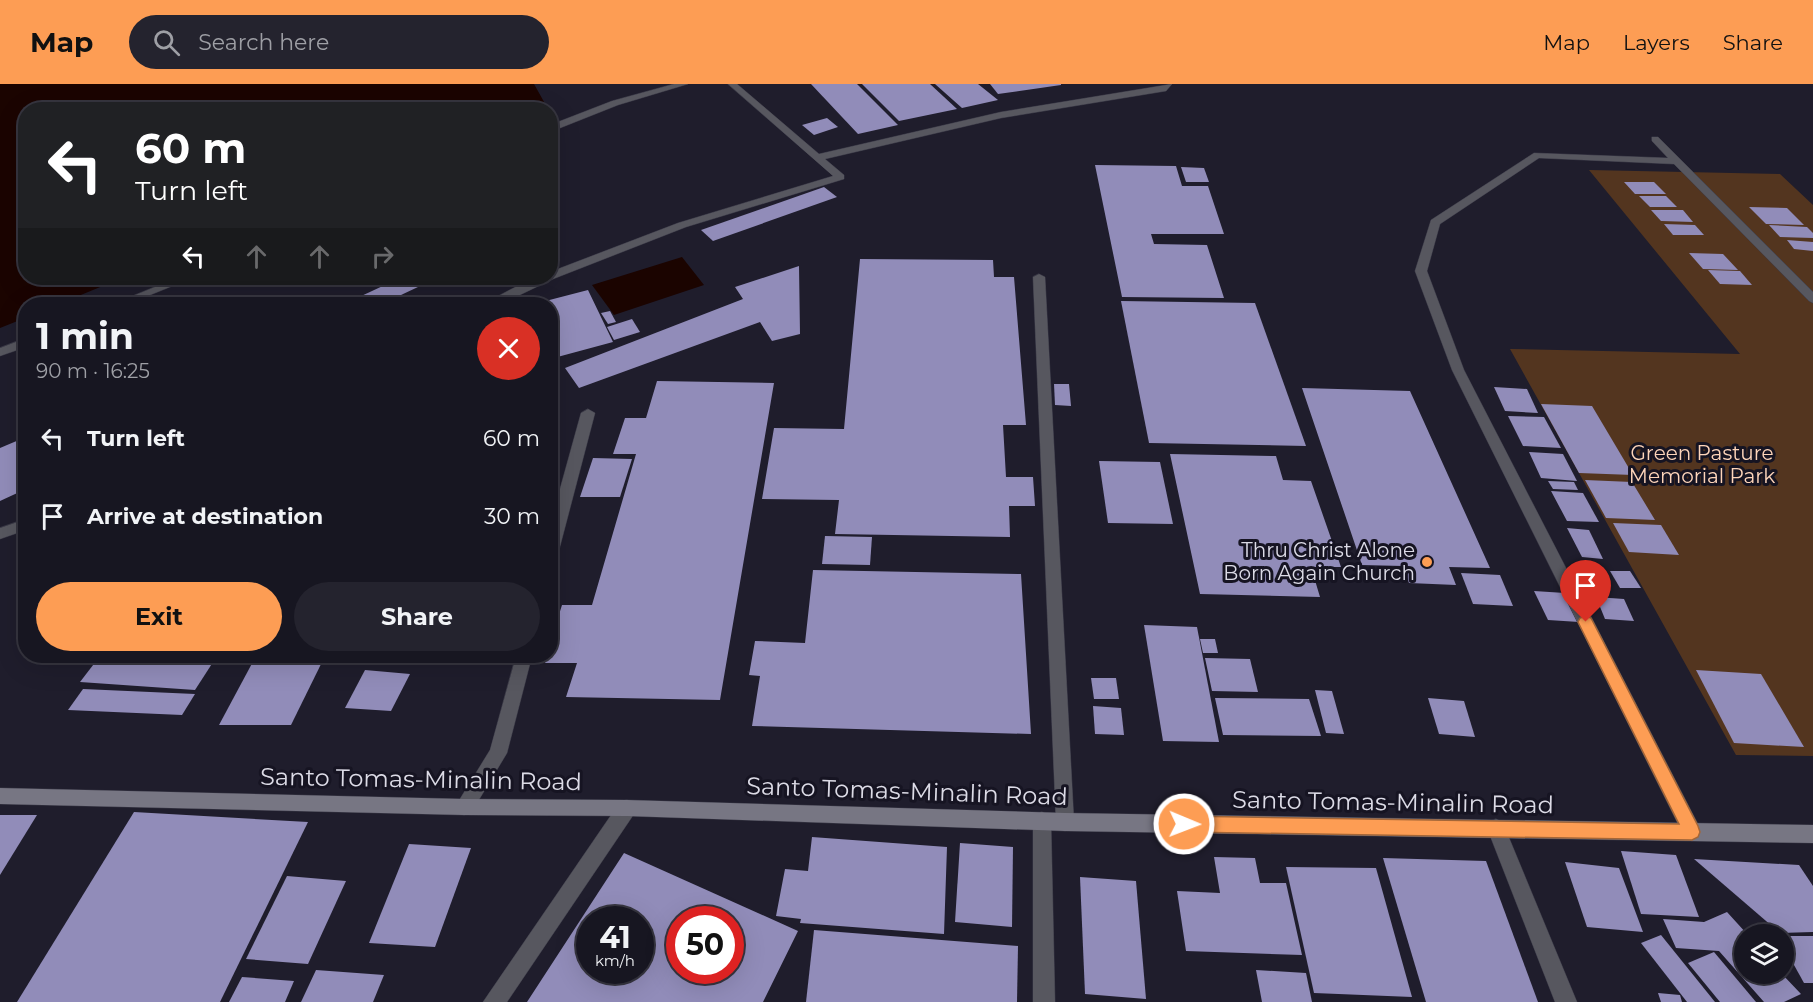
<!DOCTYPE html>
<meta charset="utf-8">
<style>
:root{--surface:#171621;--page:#24232e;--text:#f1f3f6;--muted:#9e9fa5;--line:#36353f;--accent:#fd9d54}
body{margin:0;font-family:Montserrat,sans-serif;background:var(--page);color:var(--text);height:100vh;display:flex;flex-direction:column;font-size:22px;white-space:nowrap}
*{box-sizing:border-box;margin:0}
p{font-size:20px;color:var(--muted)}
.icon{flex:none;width:33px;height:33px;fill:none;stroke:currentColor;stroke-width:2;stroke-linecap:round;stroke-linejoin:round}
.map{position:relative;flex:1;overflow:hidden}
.sheet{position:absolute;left:18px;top:213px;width:540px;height:366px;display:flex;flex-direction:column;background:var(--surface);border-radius:24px;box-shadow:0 6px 24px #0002,0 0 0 2px var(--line)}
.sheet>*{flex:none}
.hud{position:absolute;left:18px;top:18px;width:540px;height:183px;border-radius:24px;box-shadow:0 6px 24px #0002,0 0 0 2px var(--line);background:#202124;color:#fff;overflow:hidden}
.buttons{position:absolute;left:1734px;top:840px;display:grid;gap:12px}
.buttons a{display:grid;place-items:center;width:60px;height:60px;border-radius:50%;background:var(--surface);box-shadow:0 6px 24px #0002,0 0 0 2px var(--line);font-size:30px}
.speed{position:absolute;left:576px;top:822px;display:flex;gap:12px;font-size:30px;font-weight:700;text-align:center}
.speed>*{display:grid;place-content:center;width:78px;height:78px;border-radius:50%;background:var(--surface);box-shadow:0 6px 24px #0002,0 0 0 2px var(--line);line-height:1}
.speed small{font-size:15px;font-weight:400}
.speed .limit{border:9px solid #d22;background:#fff;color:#111}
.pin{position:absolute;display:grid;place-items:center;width:51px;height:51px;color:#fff;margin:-62px -26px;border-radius:50% 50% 50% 0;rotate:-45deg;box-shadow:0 0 6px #0007}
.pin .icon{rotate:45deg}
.me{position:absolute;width:66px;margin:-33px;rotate:91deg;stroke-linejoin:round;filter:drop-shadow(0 0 4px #0008)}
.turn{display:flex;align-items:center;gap:21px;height:126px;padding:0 18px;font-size:27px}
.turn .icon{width:78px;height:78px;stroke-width:2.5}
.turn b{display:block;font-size:42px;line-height:51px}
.lanes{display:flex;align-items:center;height:57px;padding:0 18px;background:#0003;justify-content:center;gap:30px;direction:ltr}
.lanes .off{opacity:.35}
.round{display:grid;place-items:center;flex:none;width:63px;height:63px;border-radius:32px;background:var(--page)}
.head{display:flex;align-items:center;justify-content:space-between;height:102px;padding:0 18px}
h1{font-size:36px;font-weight:700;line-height:45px}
.button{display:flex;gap:12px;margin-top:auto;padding:12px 18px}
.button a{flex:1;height:69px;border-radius:36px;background:var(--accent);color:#111;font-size:24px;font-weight:700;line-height:69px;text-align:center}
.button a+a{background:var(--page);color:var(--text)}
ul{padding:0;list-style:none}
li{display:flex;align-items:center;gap:18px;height:78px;padding:0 18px}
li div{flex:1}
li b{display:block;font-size:22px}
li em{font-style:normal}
header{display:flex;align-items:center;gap:36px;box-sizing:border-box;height:84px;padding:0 30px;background:var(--accent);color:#111}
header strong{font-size:28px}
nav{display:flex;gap:33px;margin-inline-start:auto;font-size:21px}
.search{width:420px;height:54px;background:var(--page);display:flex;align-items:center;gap:15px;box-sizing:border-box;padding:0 21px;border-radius:33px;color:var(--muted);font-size:22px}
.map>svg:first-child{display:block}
.green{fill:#53351f}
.water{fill:#1b0400}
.building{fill:#918cb9;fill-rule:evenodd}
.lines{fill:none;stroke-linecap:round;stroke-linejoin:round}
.service-casing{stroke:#393846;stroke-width:1}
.minor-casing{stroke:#393846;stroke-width:1}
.secondary-casing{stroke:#393846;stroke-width:1}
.service{fill:#57575f;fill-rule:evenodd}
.minor{fill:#57575f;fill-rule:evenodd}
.secondary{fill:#777683;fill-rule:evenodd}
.route{fill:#fd9d54;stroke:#a46637;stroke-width:1.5}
.poi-dot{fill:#fd9d54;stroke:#161422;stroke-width:2}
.labels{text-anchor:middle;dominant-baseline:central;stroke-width:6;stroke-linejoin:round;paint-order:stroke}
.park-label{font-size:20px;fill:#fed5ba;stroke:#161422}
.poi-label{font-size:20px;fill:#dcdbe6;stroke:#161422;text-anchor:end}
.near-street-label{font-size:24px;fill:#dcdbe6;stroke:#161422}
</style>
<header>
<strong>Map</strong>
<div class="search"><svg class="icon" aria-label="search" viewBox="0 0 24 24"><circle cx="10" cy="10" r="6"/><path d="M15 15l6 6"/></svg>Search here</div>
<nav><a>Map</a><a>Layers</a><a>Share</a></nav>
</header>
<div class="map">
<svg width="1813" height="918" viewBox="0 0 1813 918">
<rect width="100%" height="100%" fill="#1f1d2c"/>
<polygon class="green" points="1589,86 1780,90 1813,121 1813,672 1736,671 1510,265 1740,270"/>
<g class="water">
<polygon points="0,0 534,0 548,25 26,26 26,194 122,194 59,220 26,220 25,234 0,244"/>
<polygon points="682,173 704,201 614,231 592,201"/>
</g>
<g class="building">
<polygon points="811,0 857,0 898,41 858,50"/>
<polygon points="862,0 930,0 957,25 899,37"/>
<polygon points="935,0 978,0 998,16 962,24"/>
<polygon points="990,0 1061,0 1061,1 998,10"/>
<polygon points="827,34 838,43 814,51 802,41"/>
<polygon points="1095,81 1176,82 1182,102 1208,102 1224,150 1151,150 1154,160 1207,161 1224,214 1122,213"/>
<polygon points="1181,83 1204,84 1209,98 1186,98"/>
<polygon points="1624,98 1654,98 1666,110 1635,110"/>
<polygon points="824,103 837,113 713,157 701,146"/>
<polygon points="1639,112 1666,112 1677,123 1650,123"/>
<polygon points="1749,123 1787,124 1804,141 1766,140"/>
<polygon points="1651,126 1683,126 1693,138 1661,137"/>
<polygon points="1664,140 1695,141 1704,151 1673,151"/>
<polygon points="1769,141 1807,143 1813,149 1813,154 1780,153"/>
<polygon points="1787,156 1813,158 1813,167 1794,165"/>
<polygon points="1689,169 1723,170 1738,186 1703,185"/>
<polygon points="860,175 993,176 994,193 1014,193 1026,341 1003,341 1006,393 1033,393 1035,422 1009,422 1010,453 835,450 839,416 762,415 774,344 844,345"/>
<polygon points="799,182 800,250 772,257 760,238 579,304 565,284 743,215 735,203"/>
<polygon points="1708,186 1740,187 1752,201 1720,200"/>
<polygon points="400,194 437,194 382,220 344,220"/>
<polygon points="588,206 613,258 550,275 550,220 534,220"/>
<polygon points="1121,217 1255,219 1306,362 1149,359"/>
<polygon points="610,227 616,238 608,240 601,229"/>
<polygon points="632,235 640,248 614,256 607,243"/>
<polygon points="657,297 774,299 720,616 566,613 577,579 545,579 547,572 550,572 550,559 562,521 592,521 636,370 613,370 625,334 646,334"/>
<polygon points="1054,300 1069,300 1071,322 1055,321"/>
<polygon points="1494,303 1527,305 1538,329 1505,327"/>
<polygon points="1302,304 1410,307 1490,484 1449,483 1456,501 1409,499 1403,482 1362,481"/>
<polygon points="1541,320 1592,322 1633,391 1579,389"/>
<polygon points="1508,332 1544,333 1561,364 1523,362"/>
<polygon points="26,353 26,405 0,417 0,364"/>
<polygon points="1529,368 1563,370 1577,397 1541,394"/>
<polygon points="1170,370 1276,372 1283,396 1311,397 1341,483 1311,483 1320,513 1200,510"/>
<polygon points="593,374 632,375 620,413 580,413"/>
<polygon points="1099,377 1160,378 1173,440 1108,439"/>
<polygon points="1585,396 1632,398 1655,436 1606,434"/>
<polygon points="1548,397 1574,398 1578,406 1553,405"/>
<polygon points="1551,407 1583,409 1599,438 1567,437"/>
<polygon points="1613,439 1661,441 1679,471 1629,468"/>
<polygon points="1567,444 1589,446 1603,475 1582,473"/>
<polygon points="825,452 872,453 870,481 822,480"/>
<polygon points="813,486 1021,490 1031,650 752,642 760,592 749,591 755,557 805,559"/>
<polygon points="1610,487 1630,487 1641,504 1620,504"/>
<polygon points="1461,489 1500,491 1513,522 1473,520"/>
<polygon points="1534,507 1565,509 1579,538 1548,536"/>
<polygon points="1596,513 1624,515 1634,537 1605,535"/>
<polygon points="1144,541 1197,543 1219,658 1163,657"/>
<polygon points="1200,555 1215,555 1218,569 1203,569"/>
<polygon points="100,572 217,572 195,606 80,598"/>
<polygon points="256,572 325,572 291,641 219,641"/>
<polygon points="1205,574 1250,575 1258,608 1212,607"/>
<polygon points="365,586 410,590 391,627 345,624"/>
<polygon points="1696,586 1761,590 1804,663 1734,659"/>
<polygon points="1091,594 1116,594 1119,615 1094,615"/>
<polygon points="83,605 195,610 182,631 68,626"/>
<polygon points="1315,606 1332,607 1344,650 1326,649"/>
<polygon points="1215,614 1309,615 1321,652 1223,651"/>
<polygon points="1428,614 1464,617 1475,653 1439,650"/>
<polygon points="1093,622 1121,624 1124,651 1095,650"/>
<polygon points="134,728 308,738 220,918 17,918"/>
<polygon points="0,731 37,731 0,791"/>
<polygon points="812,753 947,763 944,850 800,839 801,835 776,832 785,785 808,787"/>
<polygon points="960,759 1013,763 1012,843 955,838"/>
<polygon points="409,760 471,764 435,863 369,859"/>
<polygon points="1621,767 1676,771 1699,833 1641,830"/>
<path d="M 624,769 L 798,847 L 763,918 L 527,918 ZM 590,836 L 640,836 L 640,886 L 590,886 ZM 680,836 L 730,836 L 730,886 L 680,886 Z"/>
<polygon points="1214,773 1255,774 1260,799 1286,799 1302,871 1186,867 1177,807 1220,809"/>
<polygon points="1383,774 1486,777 1538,918 1426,918"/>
<polygon points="1694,775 1799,781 1813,802 1813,848 1780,849"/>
<polygon points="1565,778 1619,784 1643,848 1587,843"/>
<polygon points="1286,783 1376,784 1412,913 1314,909"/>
<polygon points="287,792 346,797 308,880 246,875"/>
<polygon points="1080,793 1136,797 1146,915 1085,910"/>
<polygon points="1727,828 1747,850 1744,850 1744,890 1782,890 1801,910 1784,918 1764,918 1719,867 1676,864 1663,835 1704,838"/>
<polygon points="814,846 1018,862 1017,918 806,918"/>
<polygon points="1661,851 1715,918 1687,918 1641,859"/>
<polygon points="1784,852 1813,852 1813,899 1804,899 1784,863"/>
<polygon points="1714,868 1756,918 1720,918 1688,879"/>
<polygon points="316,886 384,891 373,918 301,918"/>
<polygon points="1256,886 1306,889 1312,918 1262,918"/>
<polygon points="242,893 294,897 285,918 229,918"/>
<polygon points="1658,909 1680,911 1682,918 1661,918"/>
</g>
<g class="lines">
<g class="service-casing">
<g id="service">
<polygon points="674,0 688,0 618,21 550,48 550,41 612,17"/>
<path d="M 728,0 L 737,0 L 819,70 L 1001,28 L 1172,0 L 1166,7 L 1001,34 L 825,75 L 844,91 L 844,95 L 686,143 L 553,195 L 501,220 L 487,220 L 489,217 C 508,207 528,194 550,194 L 550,188 L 678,139 L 833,92 Z"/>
<polygon points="1652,53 1658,53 1813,208 1813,219 1809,217 1674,80 1539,74 1440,140 1427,187 1464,286 1699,742 1701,748 1699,754 1692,757 1685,754 1452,286 1415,187 1431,136 1534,69 1668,74 1652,57"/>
<polygon points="1039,190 1045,193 1074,738 1072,744 1065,747 1058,744 1056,738 1033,193"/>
<polygon points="177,194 192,194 128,220 113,220"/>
<polygon points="26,254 26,263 0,272 0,264"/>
<polygon points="588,325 595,329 558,470 555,474 550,476 550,441 581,329"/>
<polygon points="26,435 26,446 0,455 0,444"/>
<polygon points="516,572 532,572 507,669 471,729 464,731 457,729 455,723 490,666"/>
</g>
</g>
<g class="minor-casing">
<g id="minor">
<polygon points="627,716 634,718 636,724 634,730 507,918 483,918 620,718"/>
<polygon points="1042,728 1049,731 1051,737 1055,918 1033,918 1033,737 1035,731"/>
<polygon points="1496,735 1503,738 1505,744 1577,918 1555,918 1487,744 1489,738"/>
</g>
</g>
<g class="secondary-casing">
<polygon id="secondary" points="0,704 464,715 627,716 1065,729 1813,741 1813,759 1065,747 627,732 464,731 0,720"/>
</g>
<use href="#service" class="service"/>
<use href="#minor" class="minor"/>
<use href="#secondary" class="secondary"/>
</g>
<polygon class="route" points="1586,532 1591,534 1698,742 1700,748 1698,753 1692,756 1184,748 1178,746 1176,740 1178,735 1184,732 1679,740 1578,538 1580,534"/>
<circle class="poi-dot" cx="1427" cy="478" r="6"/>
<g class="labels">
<g class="park-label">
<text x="1702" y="369">Green Pasture<tspan x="1702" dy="23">Memorial Park</tspan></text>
</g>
<g class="poi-label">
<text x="1415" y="466">Thru Christ Alone<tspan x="1415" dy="23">Born Again Church</tspan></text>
</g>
<g class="near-street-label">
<text transform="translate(421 695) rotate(1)">Santo Tomas-Minalin Road</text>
<text transform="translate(907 707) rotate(2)">Santo Tomas-Minalin Road</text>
<text transform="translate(1393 718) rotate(1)">Santo Tomas-Minalin Road</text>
</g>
</g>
</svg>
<div class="buttons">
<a><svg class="icon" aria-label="layers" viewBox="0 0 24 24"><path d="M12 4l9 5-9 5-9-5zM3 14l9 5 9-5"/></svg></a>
</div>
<div class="speed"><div>41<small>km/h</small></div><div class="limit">50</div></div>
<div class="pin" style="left:1586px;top:538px;background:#d93025"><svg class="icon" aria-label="arrive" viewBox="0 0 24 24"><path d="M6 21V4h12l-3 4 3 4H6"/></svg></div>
<svg class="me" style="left:1184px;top:740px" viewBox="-20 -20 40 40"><circle r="17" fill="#fd9d54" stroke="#fff" stroke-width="3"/><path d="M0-11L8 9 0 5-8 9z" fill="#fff"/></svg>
<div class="hud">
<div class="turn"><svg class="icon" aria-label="left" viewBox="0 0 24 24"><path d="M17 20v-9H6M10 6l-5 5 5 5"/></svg><div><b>60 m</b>Turn left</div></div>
<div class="lanes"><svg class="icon" aria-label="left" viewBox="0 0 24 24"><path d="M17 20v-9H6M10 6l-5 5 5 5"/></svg><svg class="icon off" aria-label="ahead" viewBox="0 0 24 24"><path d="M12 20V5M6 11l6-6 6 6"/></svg><svg class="icon off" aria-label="ahead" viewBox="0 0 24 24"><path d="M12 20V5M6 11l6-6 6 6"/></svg><svg class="icon off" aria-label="right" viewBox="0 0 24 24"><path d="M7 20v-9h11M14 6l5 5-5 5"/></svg></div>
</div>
<section class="sheet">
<div class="head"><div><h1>1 min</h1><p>90 m · 16:25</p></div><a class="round" style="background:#d93025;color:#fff"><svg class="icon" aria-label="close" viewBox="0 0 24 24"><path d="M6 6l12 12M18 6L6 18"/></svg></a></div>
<ul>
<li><svg class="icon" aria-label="left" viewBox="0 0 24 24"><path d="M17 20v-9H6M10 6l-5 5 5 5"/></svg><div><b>Turn left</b></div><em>60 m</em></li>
<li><svg class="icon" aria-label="arrive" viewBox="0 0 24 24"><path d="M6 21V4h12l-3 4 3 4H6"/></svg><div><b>Arrive at destination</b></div><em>30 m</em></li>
</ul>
<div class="button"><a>Exit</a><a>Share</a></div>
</section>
</div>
